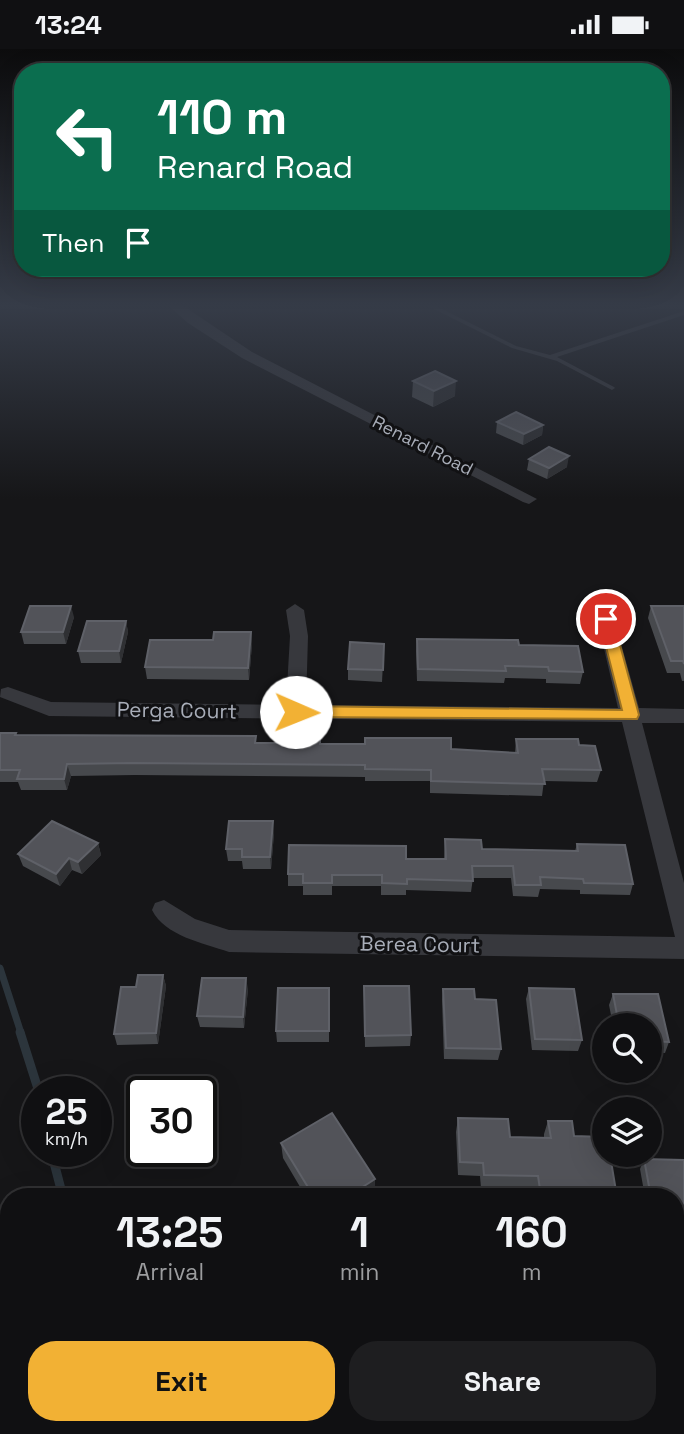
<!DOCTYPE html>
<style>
:root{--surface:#101012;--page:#1e1e20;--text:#f1f3f6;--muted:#9c9d9f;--line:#303032;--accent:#f2b134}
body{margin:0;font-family:"Space Grotesk",sans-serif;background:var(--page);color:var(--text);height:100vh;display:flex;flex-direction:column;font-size:26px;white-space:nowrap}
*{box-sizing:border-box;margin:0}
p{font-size:23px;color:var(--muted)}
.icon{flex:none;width:38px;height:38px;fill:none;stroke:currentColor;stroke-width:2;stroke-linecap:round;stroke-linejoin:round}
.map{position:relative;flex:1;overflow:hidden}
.details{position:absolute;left:0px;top:1139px;width:684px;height:247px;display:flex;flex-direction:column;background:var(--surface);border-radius:28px 28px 0 0;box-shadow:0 7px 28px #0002,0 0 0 2px var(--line)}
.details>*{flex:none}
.top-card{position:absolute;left:14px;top:14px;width:656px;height:214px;border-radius:28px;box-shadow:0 7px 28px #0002,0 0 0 2px var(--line);background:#0b6e4f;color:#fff;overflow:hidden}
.buttons{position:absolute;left:592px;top:964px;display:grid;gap:14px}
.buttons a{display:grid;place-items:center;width:70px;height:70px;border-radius:50%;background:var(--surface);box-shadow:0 7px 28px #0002,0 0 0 2px var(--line);font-size:35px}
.speed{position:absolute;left:21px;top:1027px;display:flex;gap:14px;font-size:35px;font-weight:700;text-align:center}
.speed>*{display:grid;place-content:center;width:91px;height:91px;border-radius:50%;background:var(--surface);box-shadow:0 7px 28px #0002,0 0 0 2px var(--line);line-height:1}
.speed small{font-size:18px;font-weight:400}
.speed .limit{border:4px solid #111;border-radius:10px;background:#fff;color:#111}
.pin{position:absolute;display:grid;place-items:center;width:60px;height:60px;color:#fff;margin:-30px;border:4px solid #fff;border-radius:50%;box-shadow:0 2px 7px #0007}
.me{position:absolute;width:77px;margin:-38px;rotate:91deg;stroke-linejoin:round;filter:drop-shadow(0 0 5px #0008)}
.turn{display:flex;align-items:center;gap:24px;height:147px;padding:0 28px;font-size:32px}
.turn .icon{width:91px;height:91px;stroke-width:2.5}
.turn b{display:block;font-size:49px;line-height:60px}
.then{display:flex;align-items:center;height:66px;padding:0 28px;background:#0003;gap:14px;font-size:26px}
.eta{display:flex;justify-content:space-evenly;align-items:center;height:119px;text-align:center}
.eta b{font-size:42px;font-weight:700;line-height:49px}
.action{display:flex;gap:14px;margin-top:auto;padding:14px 28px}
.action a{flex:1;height:80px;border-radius:28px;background:var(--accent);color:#111;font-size:28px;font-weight:700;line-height:80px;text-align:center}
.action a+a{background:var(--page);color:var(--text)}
.status{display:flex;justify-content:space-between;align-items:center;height:49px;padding:0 35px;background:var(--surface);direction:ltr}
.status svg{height:19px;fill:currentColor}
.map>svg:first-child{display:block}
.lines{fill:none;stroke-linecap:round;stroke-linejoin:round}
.stream-far1{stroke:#2c353c;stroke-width:7}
.stream{stroke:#2c353c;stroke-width:9}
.service{fill:#37383d;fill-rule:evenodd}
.minor{fill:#37383d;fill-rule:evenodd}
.wall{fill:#47494d}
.shaded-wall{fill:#2f3033}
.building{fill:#525359;stroke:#5f6168;stroke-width:2}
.route{fill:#f2b134;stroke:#9d7322;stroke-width:2}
.labels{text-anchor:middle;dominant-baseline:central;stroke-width:6;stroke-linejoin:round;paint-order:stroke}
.far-street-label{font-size:18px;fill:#a8adb8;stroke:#111113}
.street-label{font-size:21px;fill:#a8adb8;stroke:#111113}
</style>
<div class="status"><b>13:24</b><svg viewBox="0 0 49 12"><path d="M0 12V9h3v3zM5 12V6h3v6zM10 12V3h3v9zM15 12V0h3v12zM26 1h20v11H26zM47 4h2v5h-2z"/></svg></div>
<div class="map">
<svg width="684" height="1385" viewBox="0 0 684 1385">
<rect width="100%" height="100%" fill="#161618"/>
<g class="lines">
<polyline class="stream-far1" points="0,919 21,984"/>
<g class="stream">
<polyline points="20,983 39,1043"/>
<polyline points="51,1102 63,1148"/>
<polyline points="160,1377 164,1385"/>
</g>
<polygon class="service" points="426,256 434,256 516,297 550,306 684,262 684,266 557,308 614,338 615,339 612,341 557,312 512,299"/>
<g class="minor">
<polygon points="168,256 182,256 252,303 537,450 529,455 523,453 242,309 188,274"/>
<path d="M 295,555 L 304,561 L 308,587 L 306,656 L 618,659 L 597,570 L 599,566 L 613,566 L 639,659 L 684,660 L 684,674 L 642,674 L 684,834 L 684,910 L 229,903 C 203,894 165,887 152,861 L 155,854 L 164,851 L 195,870 L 229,881 L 675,888 L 622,673 L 49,667 L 0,648 L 1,640 L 8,638 L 51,653 L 286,656 L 290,587 L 286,561 Z"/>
<rect x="676" y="1243" width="8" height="32"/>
</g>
</g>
<g class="wall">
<polygon points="413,332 455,347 433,358 412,348"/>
<polygon points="497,373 543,376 542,386 523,396 496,384"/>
<polygon points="529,410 567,418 547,430 527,421"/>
<polygon points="651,557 684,557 684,632 682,632 680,624 667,624 648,569"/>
<polygon points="74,568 66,595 24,595 21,583"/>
<polygon points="126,572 128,583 121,614 81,614 78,602"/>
<polygon points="251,583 252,595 249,631 147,630 145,618 213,591"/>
<polygon points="417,590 519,596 583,623 580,635 546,634 546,630 505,629 504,634 417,632 416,602"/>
<polygon points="384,595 382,633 348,631 348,620"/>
<polygon points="0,684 16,684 17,686 256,687 256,694 321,695 515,704 516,690 579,696 601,721 597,733 544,732 542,747 430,744 430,732 365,732 365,728 135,726 71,727 67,741 21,741 18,733 0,733"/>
<polygon points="274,784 271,820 243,820 242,812 228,812 226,800"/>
<polygon points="445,790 482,800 575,802 577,795 633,835 630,846 580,845 580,841 540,840 538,848 513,847 511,829 473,829 471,843 406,841 406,846 381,846 381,837 332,837 332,846 303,846 303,837 288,837 288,825 406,810 444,810"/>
<polygon points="98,794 101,806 82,825 72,821 60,837 23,817 18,805"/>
<polygon points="163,926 166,937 158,995 117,996 114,985 136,938"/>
<polygon points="364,937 411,986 410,997 365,998"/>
<polygon points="329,939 329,993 277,993 276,982"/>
<polygon points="529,939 582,991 578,1002 532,1001 526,950"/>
<polygon points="248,940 244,979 200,978 197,967"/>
<polygon points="443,940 475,950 501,1000 498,1011 444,1010 442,951"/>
<polygon points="613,945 669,993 665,1004 649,1003 649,976 613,976 609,956"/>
<polygon points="458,1069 510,1088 544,1089 544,1085 548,1072 574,1087 617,1148 535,1148 534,1140 481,1139 480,1127 458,1126 456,1083"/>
<polygon points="281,1094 375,1130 374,1144 368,1148 306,1148 283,1109"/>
<polygon points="644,1110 684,1111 684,1181 676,1181 676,1148 645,1148 640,1120"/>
<polygon points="568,1377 646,1377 647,1385 568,1385"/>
</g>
<g class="shaded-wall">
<polygon points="456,332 455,347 433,358 434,342"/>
<polygon points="543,376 542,386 523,396 524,385"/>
<polygon points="569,407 567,418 547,430 549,419"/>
<polygon points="71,557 74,568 66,595 63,583"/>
<polygon points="126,572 128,583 121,614 119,602"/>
<polygon points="251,583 252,595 249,631 248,619"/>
<polygon points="67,715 71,727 67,741 64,730"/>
<polygon points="273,772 274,784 271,820 270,808"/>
<polygon points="98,794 101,806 82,825 78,813"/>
<polygon points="69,809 72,821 60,837 56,825"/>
<polygon points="163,926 166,937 158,995 156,984"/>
<polygon points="246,929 248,940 244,979 243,968"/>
<polygon points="375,1130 374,1144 368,1148 347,1148"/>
</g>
<g class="building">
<polygon points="435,322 456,332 434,342 413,332"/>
<polygon points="516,363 543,376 524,385 497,373"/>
<polygon points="549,398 569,407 549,419 529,410"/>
<polygon points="30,557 71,557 63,583 21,583"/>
<polygon points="651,557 684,557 684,615 683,612 671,612"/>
<polygon points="87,572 126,572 119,602 78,602"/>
<polygon points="214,583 251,583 248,619 145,618 150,591 213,591"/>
<polygon points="417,590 518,591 519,596 578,597 583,623 549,622 548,618 505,617 506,622 418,620"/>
<polygon points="350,593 384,595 383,621 348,620"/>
<polygon points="0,684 16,684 15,686 256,687 255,694 296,694 296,688 320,688 320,695 365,695 365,689 451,689 451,700 518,704 516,690 578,690 579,696 595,697 601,721 542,720 545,735 501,734 431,732 431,721 365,720 365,716 133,714 67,715 64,730 17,730 20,721 0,721"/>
<polygon points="52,772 98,794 78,813 69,809 56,825 18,805"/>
<polygon points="229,772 273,772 270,808 242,808 242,800 226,800"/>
<polygon points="445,790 481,791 482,800 578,802 577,795 625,796 633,835 584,834 583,830 540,828 541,836 515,836 513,817 472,817 473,832 407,830 407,835 382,834 382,826 332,826 332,834 303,834 303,825 288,825 289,796 406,797 406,810 446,810"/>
<polygon points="138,926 163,926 156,984 114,985 121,938 136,938"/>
<polygon points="202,929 246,929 243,968 197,967"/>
<polygon points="364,937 409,937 411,986 365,987"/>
<polygon points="278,939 329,939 329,982 276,982"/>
<polygon points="529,939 574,940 582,991 535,990"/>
<polygon points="443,940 474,940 475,950 496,951 501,1000 446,999"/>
<polygon points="613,945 658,945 669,993 649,992 649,976 619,976"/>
<polygon points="332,1064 375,1130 347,1148 314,1148 281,1094"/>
<polygon points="458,1069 508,1070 510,1088 551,1089 548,1072 572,1072 574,1087 604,1088 604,1106 610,1106 617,1148 541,1147 538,1127 484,1126 483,1114 460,1113"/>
<polygon points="644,1110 684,1111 684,1171 676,1171 676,1148 651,1148"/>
<polygon points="573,1377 646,1377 647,1385 574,1385"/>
</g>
<linearGradient id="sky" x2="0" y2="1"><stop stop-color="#0c0c0d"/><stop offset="0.57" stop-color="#363c48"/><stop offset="1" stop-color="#363c48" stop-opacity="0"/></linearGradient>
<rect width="684" height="450" fill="url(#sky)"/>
<polygon class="route" points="606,565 613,570 639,666 637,670 296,668 288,663 296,657 622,661 599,570"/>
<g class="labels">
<g class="far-street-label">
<text transform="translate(423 396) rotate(27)">Renard Road</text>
</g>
<g class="street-label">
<text transform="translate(177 661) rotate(1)">Perga Court</text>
<text transform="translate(420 895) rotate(1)">Berea Court</text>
</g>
</g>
</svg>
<div class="buttons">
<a><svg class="icon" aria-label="search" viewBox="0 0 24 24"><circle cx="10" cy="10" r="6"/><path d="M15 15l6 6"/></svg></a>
<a><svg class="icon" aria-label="layers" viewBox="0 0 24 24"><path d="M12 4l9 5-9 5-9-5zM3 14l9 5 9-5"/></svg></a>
</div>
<div class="speed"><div>25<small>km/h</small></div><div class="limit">30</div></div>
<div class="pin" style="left:606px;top:570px;background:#d93025"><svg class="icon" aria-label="arrive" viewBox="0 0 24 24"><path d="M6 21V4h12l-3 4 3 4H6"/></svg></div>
<svg class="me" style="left:296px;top:663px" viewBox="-20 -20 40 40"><circle r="19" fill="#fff"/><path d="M0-13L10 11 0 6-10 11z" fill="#f2b134"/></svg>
<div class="top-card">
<div class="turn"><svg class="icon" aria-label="left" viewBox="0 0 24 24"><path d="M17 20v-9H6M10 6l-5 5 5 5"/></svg><div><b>110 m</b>Renard Road</div></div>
<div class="then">Then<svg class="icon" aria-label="arrive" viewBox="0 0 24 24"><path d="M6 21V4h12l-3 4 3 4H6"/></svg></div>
</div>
<section class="details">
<div class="eta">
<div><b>13:25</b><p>Arrival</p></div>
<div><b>1</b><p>min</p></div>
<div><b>160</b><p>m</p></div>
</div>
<div class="action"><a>Exit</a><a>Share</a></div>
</section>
</div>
